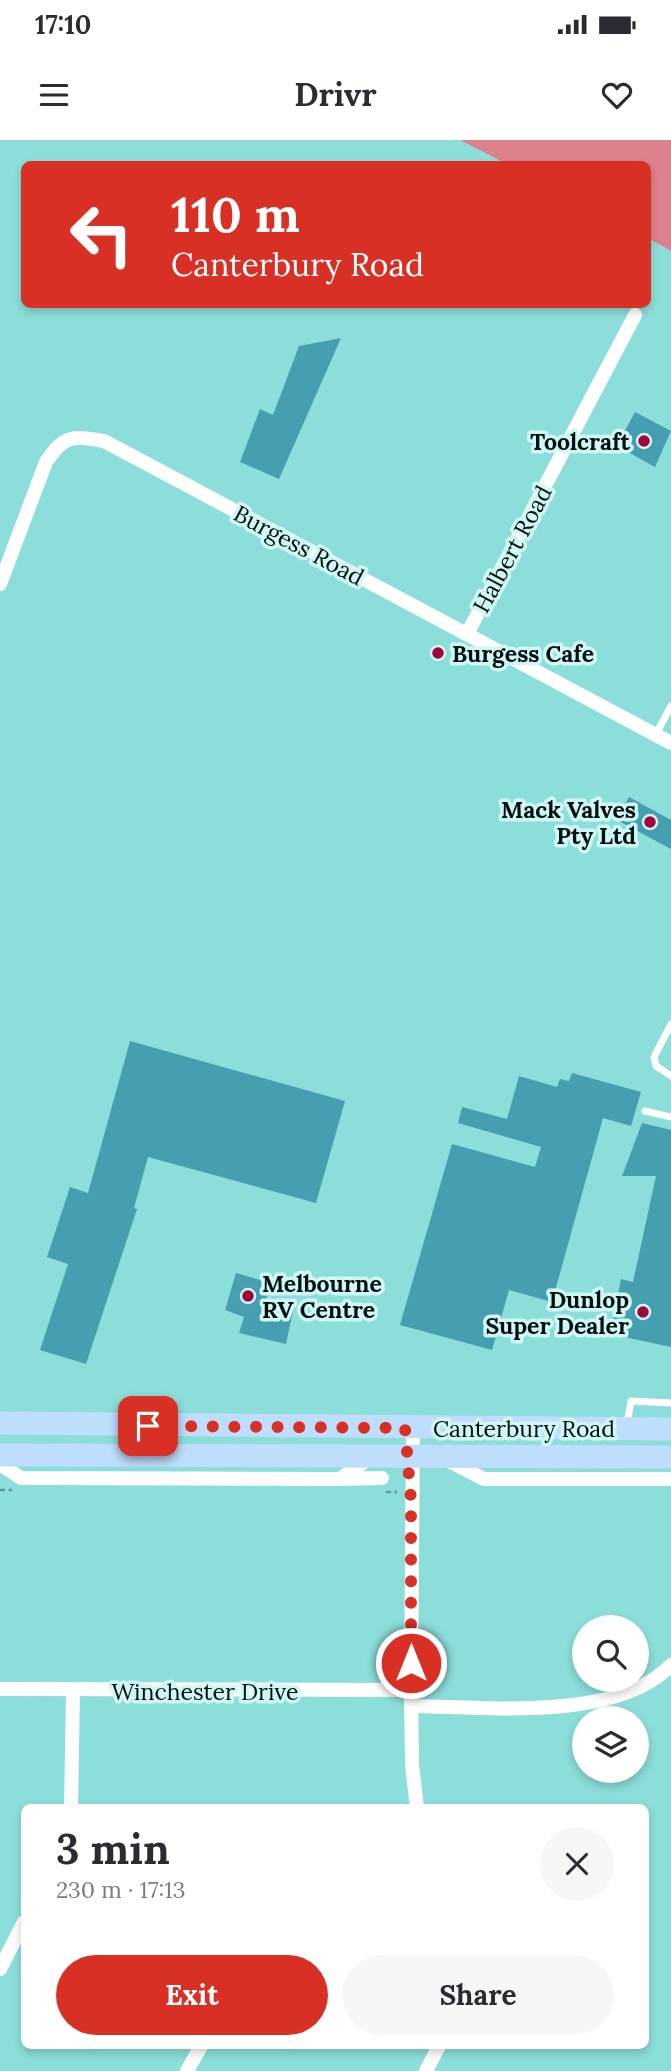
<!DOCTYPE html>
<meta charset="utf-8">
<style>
:root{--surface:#fff;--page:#f7f7f7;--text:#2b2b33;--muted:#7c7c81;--accent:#d93025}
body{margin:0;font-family:Lora,serif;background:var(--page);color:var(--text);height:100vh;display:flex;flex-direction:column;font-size:26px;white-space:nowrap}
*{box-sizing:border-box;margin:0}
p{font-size:23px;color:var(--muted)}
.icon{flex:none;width:38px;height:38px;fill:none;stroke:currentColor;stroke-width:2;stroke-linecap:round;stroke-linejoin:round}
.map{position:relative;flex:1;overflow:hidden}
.details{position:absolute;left:21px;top:1664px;width:628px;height:245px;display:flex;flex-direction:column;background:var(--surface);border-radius:10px;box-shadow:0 4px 10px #0003}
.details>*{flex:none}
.guide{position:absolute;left:21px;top:21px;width:630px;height:147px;border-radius:10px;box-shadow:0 4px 10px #0003;background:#d93025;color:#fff;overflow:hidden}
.fabs{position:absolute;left:572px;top:1475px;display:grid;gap:14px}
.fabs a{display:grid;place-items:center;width:77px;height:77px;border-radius:50%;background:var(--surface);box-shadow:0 4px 10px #0003;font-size:35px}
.pin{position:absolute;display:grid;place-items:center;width:60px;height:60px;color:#fff;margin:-30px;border-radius:14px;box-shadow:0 4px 10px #0006}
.me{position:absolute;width:77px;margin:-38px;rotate:0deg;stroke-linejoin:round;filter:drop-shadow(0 0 5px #0008)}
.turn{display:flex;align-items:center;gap:24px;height:147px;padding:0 35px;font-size:32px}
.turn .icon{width:91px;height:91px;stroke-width:2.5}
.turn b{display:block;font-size:49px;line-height:60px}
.round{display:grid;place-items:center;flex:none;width:74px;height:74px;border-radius:37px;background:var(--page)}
.head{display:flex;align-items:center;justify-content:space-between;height:119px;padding:0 35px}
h1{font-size:42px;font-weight:800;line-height:52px}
.primary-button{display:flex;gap:14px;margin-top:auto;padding:14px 35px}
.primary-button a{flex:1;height:80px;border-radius:42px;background:var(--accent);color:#fff;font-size:28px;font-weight:800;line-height:80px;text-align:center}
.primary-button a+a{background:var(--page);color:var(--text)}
.status{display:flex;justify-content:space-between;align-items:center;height:49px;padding:0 35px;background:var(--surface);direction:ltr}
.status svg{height:19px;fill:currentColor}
header{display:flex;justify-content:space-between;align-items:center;height:91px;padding:0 35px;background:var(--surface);font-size:32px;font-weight:800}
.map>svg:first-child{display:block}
.green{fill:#dd818d}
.building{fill:#469fb0}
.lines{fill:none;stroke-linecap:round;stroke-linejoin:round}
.path{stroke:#5f9b99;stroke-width:2.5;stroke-dasharray:5 3.5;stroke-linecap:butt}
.service{stroke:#fff;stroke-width:7}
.minor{stroke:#fff;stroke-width:14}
.primary{stroke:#bfddfd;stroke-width:23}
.route{stroke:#d93025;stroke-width:12;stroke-dasharray:0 21.6}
.poi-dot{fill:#a2053c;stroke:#d0f7f4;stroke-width:2.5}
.labels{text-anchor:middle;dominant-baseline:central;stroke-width:7;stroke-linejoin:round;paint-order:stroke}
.poi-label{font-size:23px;font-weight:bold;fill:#001010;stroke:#d0f7f4;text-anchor:end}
.street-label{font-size:23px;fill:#001010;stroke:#d0f7f4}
</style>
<div class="status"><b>17:10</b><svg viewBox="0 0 49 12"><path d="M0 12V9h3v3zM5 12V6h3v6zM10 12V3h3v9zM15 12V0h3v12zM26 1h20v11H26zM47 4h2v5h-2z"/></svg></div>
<header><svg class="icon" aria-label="menu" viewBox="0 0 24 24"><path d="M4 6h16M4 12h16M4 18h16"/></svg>Drivr<svg class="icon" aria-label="heart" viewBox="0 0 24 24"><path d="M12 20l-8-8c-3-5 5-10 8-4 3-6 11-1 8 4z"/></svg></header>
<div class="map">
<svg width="671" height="1931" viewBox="0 0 671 1931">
<rect width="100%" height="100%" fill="#8cdeda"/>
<polygon class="green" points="460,0 671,0 671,111 648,98 648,24 507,24"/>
<g class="building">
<polygon points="341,198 279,339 240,322 260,269 273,275 299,206"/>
<polygon points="635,272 671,291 655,327 617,306"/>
<polygon points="629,657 671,680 671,709 617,680"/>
<polygon points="130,901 345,961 316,1063 148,1017 134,1068 137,1069 86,1224 40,1210 68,1124 47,1117 70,1047 88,1053"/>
<polygon points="572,933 641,952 631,986 603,978 552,1162 509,1150 492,1210 400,1185 452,1004 535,1027 541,1007 458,983 462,967 507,979 519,936 557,947 560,939 569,941"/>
<polygon points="642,983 671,990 671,1207 610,1194 621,1139 633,1142 656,1036 622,1036"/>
<polygon points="236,1133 271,1143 266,1160 294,1166 286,1204 239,1193 244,1177 225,1170"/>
</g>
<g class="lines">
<g class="path">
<polyline points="0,1350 12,1350"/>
<polyline points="386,1352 397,1352"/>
</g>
<g class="service">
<polyline points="656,594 671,566"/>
<polyline points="671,884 654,917 656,926 671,936"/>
<polyline points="645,971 671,977"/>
<polyline points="627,1284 631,1261 671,1263"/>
</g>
<g class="minor">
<path d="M 0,444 L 46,322 C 65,294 72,296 104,301 L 671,603"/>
<polyline points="467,494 635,175"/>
<polyline points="413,1288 411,1550 412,1625 417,1668"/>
<polyline points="443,1318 484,1339 671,1339"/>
<polyline points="0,1324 21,1338 340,1339 371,1317"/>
<polyline points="340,1339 382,1338"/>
<polyline points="0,1549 411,1550"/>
<path d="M 411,1566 C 487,1567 616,1582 671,1525"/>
<polyline points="71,1668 73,1551"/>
<polyline points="0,1829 24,1782"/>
<polyline points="187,1931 201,1906"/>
<polyline points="426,1931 439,1906"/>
</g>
<g class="primary">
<polyline points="0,1283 671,1289"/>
<polyline points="0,1315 671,1317"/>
</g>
</g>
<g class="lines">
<polyline class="route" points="148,1286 405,1288 411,1360 411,1523"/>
</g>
<g class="poi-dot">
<circle cx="644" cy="301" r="7"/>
<circle cx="438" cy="513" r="7"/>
<circle cx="650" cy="682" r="7"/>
<circle cx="248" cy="1156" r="7"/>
<circle cx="643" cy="1172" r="7"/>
</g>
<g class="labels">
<g class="poi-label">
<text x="630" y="301">Toolcraft</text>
<text x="452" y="513" text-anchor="start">Burgess Cafe</text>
<text x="636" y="669">Mack Valves<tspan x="636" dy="26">Pty Ltd</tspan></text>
<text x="262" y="1143" text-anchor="start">Melbourne<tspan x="262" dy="26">RV Centre</tspan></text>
<text x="629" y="1159">Dunlop<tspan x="629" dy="26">Super Dealer</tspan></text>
</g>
<g class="street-label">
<text transform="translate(299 405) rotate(28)">Burgess Road</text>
<text transform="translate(512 409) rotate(-62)">Halbert Road</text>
<text x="524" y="1288">Canterbury Road</text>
<text x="205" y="1551">Winchester Drive</text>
</g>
</g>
</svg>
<div class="fabs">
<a><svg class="icon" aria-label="search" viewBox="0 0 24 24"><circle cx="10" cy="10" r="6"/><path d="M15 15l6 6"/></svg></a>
<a><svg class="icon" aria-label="layers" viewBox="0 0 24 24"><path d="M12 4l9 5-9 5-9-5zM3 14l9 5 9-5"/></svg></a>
</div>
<div class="pin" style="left:148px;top:1286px;background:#d93025"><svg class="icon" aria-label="arrive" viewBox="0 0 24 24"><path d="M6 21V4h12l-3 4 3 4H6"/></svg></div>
<svg class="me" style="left:411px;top:1523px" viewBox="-20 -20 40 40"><circle r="17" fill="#d93025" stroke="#fff" stroke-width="3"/><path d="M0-11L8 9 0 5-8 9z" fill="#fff"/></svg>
<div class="guide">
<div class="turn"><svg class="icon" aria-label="left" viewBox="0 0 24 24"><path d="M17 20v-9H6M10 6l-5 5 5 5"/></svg><div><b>110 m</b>Canterbury Road</div></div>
</div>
<section class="details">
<div class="head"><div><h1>3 min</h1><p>230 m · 17:13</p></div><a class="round"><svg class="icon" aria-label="close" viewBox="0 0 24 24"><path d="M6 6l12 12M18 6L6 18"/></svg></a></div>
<div class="primary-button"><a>Exit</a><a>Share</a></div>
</section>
</div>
